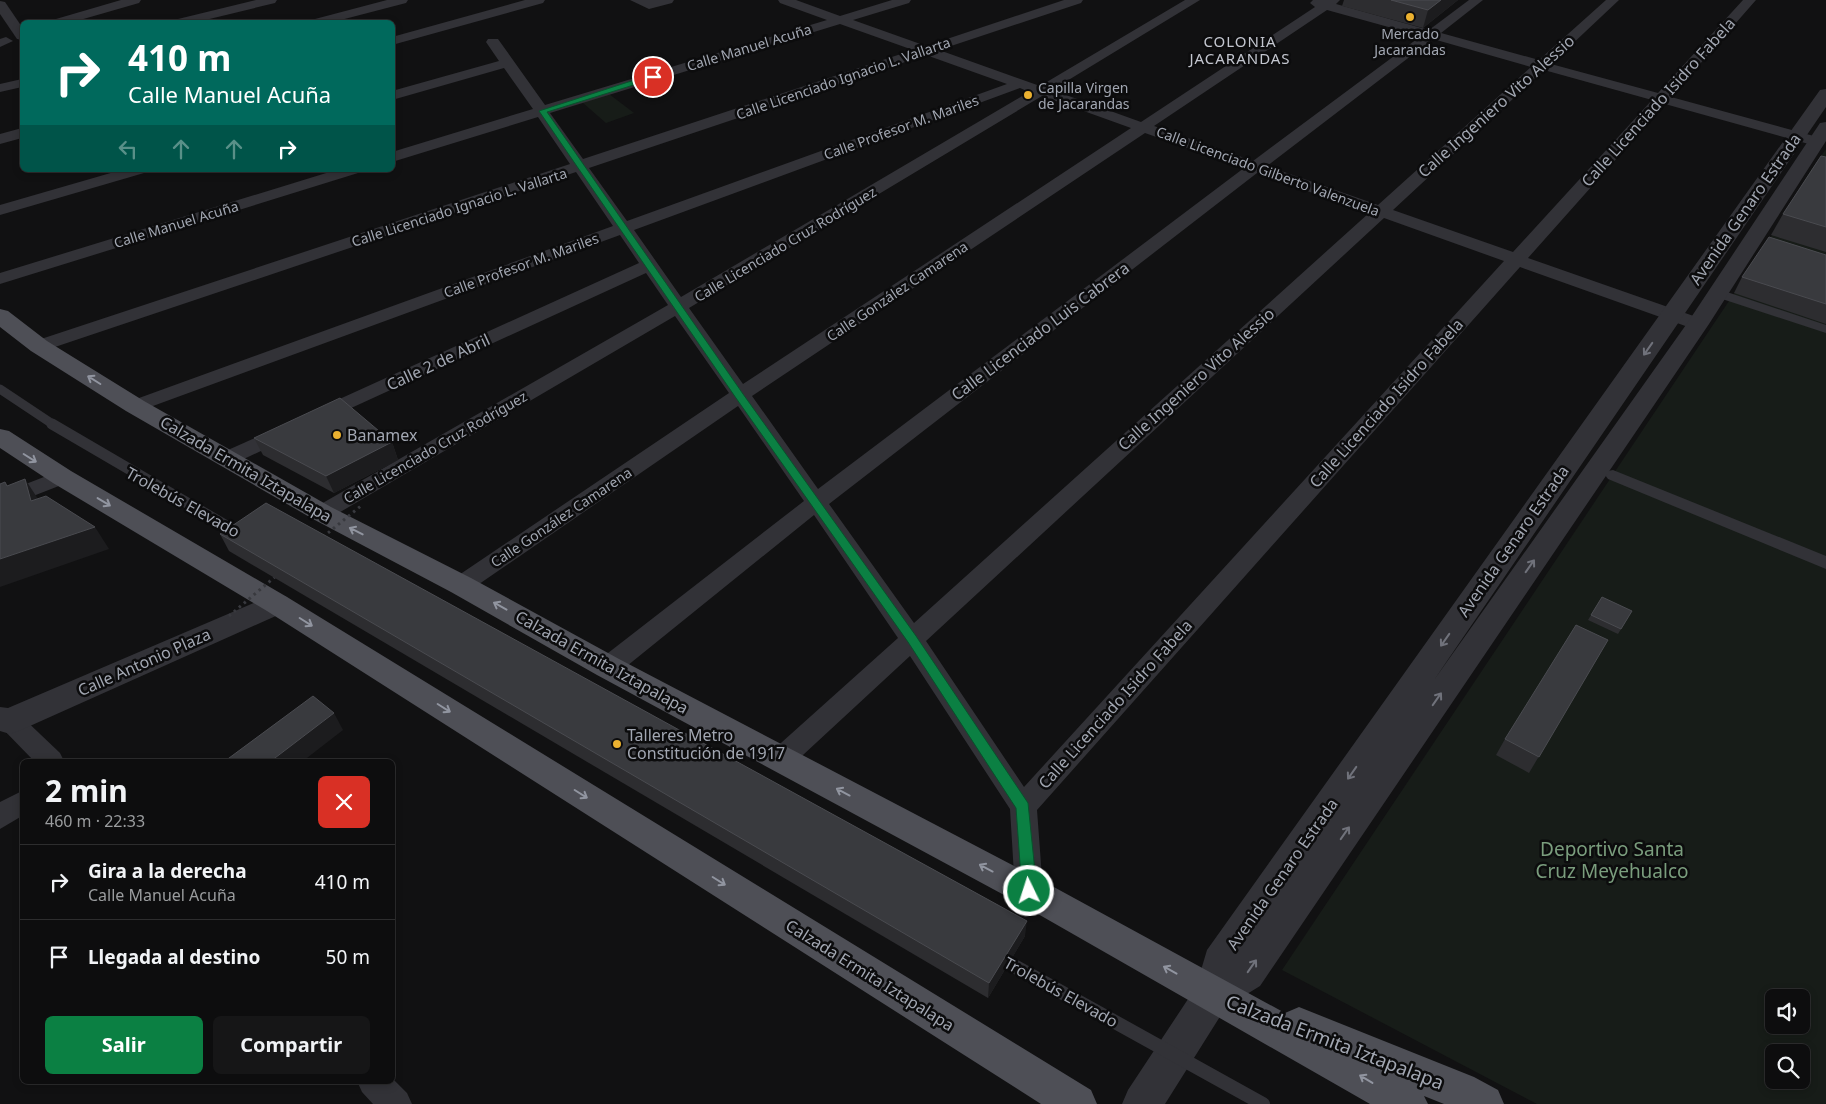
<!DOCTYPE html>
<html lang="es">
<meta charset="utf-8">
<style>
:root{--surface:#0d0d0e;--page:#161617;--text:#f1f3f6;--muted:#9a9c9e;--line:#2d2d2e;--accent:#0b8043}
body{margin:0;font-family:"Noto Sans",sans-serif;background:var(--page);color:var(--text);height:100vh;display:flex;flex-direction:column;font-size:19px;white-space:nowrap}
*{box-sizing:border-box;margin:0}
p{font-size:16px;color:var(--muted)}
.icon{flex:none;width:28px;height:28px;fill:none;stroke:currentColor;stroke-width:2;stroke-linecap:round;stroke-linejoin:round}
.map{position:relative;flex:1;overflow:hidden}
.sheet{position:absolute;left:20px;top:759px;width:375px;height:325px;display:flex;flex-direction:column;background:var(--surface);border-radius:8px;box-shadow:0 2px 8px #0003,0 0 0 1px var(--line)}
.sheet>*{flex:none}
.banner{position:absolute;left:20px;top:20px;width:375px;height:152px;border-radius:8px;box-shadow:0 2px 8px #0003,0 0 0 1px var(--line);background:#00695c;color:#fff;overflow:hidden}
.fabs{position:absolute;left:1765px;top:989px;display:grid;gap:10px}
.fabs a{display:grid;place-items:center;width:45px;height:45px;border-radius:8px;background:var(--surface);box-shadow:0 2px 8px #0003,0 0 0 1px var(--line);font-size:25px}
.pin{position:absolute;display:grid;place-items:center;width:42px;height:42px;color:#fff;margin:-21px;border:2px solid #fff;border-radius:50%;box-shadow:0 1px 5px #0007}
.me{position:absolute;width:55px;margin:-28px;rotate:356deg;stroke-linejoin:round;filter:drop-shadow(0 0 4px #0008)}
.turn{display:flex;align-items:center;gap:18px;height:105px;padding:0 25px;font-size:22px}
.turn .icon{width:65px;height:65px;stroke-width:2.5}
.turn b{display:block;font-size:35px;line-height:42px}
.lanes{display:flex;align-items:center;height:48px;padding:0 25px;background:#0003;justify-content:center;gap:25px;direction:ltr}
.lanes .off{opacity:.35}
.round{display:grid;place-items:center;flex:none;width:52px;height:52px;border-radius:8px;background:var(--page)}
.headline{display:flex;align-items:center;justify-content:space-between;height:85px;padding:0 25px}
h1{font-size:30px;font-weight:700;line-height:38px}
.cta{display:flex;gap:10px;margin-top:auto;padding:10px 25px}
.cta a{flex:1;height:58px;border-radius:8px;background:var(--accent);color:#fff;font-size:20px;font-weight:700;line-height:58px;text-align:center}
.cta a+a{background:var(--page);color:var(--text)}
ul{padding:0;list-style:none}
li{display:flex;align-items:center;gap:15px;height:75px;padding:0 25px;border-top:1px solid var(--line)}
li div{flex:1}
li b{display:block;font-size:19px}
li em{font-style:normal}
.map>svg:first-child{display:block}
.green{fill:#171c18;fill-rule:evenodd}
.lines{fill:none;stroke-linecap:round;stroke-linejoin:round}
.pedestrian{fill:#323237;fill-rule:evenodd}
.minor{fill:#323237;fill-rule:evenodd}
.tertiary{fill:#323237;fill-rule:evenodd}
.primary{fill:#4e4f56;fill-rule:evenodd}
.path-bridge{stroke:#38393e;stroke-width:3;stroke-dasharray:2.5 4;stroke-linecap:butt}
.service-bridge-far2{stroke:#323237;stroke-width:9}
.service-bridge-far1{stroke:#323237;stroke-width:11}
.service-bridge{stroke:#323237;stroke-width:14}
.wall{fill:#2d2d30}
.shaded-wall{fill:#1c1c1e}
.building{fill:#393a3e;stroke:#4a4b50}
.oneway{stroke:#70727b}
.oneway2{stroke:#9195a0}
.route{fill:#0b8043;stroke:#07532c}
.poi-dot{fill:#ebb130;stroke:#0c0c0d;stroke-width:2}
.labels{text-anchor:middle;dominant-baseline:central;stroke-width:5;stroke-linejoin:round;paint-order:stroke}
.far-poi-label{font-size:14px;fill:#a2a7b2;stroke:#0c0c0d}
.far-street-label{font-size:14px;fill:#a2a7b2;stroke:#0c0c0d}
.far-neighbourhood-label{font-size:15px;letter-spacing:1px;fill:#c3c6cf;stroke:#0c0c0d}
.street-label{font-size:16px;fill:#a2a7b2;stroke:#0c0c0d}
.poi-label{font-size:16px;fill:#a2a7b2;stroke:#0c0c0d;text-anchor:start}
.near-park-label{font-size:19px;fill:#7a9d7d;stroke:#0c0c0d}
.near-street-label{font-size:19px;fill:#a2a7b2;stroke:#0c0c0d}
</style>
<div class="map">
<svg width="1826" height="1104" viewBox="0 0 1826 1104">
<rect width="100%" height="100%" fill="#111112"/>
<g class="green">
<polygon points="609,94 634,113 606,123 582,102"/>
<path d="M 1826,149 L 1826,1104 L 1537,1104 L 1282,970 L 1761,253 L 1811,170 ZM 1774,998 L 1801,998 L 1801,1025 L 1774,1025 ZM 1774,1052 L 1801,1052 L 1801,1080 L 1774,1080 Z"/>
</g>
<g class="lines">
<g class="pedestrian">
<polygon points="1718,289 1826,325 1826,333 1713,296 1712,293 1713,290"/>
<polygon points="1613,470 1826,556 1826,569 1608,479 1605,475 1608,471"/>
</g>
<g class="minor">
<polygon points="121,0 141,0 139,3 73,22 54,22 56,19"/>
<polygon points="256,0 277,0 275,3 197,22 176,22 178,19"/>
<polygon points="387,0 408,0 406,3 333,22 313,22 315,19"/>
<polygon points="525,0 545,0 543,3 392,45 392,37"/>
<polygon points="630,0 674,0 672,3 649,9"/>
<path d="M 778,0 L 796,0 L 840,16 L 892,0 L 911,0 L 909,3 L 853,20 L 926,46 L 1064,0 L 1083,0 L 1081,3 L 939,50 L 1040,86 L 1185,0 L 1200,0 L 1052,90 L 1141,122 L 1315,7 L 1310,3 L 1313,0 L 1340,0 L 1336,4 L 1429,30 L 1469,0 L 1483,0 L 1441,33 L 1539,60 L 1606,0 L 1619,0 L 1551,64 L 1658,93 L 1743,0 L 1756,0 L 1671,97 L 1821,138 L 1824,141 L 1816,146 L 1665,104 L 1528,258 L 1705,320 L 1707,324 L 1705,328 L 1691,328 L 1520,267 L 1037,810 L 1043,891 L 1039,900 L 1029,904 L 1019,900 L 1015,891 L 1010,809 L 910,656 L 790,767 L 781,770 L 772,767 L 768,759 L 772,751 L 898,638 L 814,515 L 617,674 L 608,676 L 599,674 L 596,667 L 599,660 L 804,501 L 738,406 L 469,591 L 461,593 L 453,591 L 449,585 L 453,579 L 729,393 L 675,316 L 330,518 L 322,520 L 314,518 L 311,513 L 314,508 L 668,305 L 646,273 L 325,420 L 318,422 L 311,420 L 308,416 L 311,412 L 639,263 L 620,235 L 142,410 L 135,412 L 128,410 L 125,406 L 128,402 L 613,226 L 576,172 L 46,350 L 32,350 L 30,346 L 32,342 L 570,164 L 538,117 L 392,162 L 392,152 L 533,109 L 504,68 L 392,100 L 392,91 L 499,61 L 486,42 L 488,39 L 498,39 L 545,105 L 827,20 L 780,3 ZM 1327,10 L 1421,36 L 1253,161 L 1154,126 ZM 840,24 L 913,50 L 583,159 L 550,113 ZM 1433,39 L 1531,67 L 1378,205 L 1267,166 ZM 926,55 L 1007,84 L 627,221 L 589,168 ZM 1544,70 L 1652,100 L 1513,252 L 1393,210 ZM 1020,88 L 1029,92 L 681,297 L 634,230 ZM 1042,96 L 1131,128 L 743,384 L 689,308 ZM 1145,133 L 1244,168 L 818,489 L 752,396 ZM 1257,173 L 1369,213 L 914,623 L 829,504 ZM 1384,218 L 1504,261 L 1024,787 L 926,641 Z"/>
<polygon points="0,1 5,2 22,27 22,40 17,39 0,14"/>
<polygon points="6,37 13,41 0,47 0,39"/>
<polygon points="22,79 22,87 0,92 0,84"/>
<polygon points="22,128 22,138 0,144 0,134"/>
<polygon points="121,170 146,170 144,173 0,215 0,205"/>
<polygon points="336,170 360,170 358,173 0,284 0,273"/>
<polygon points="284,425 291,427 294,432 291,437 233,464 226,466 219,464 216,459 219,454"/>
<polygon points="62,470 69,472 73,477 69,482 0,509 0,494"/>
<polygon points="10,711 19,714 60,753 64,761 34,761 0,726 1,714"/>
<polygon points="22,791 22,816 0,829 0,802"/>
<polygon points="392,1078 407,1093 412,1104 373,1104 362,1092 357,1081 392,1081"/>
</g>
<g class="tertiary">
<polygon points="1826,89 1826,107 1434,680 1688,322 1820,123 1826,122 1826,141 1709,324 1260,986 1226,1007 1165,1104 1122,1104 1128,1090 1196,987 1207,950 1820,90"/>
<polygon points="277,593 287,597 291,604 287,611 21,730 10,734 0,731 0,707 8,708"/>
</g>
<g class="primary">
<polygon points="0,309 8,311 47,341 144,401 331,507 471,578 619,659 1041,880 1285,1013 1299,1007 1474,1077 1498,1090 1504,1104 1444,1104 1424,1096 1428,1104 1370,1104 1017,902 597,675 451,592 313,519 126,411 31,351 0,327"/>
<polygon points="0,429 9,431 71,471 287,597 1091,1090 1097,1104 1041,1104 267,611 53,483 0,448"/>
</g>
<g class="path-bridge">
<polyline points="323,537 362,505"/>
<polyline points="229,616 276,576"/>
</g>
<polyline class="service-bridge-far2" points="0,389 54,425"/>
<polyline class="service-bridge-far1" points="52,424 242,535"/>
<polyline class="service-bridge" points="996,956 1263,1104"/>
</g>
<g class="wall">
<polygon points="1344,0 1458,0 1423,28 1342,6"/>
<polygon points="1826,157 1826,252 1771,235 1783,214"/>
<polygon points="1826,255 1826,324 1734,293 1742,277"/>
<polygon points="254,438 392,442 398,460 334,493 263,455"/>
<polygon points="220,534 1025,936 988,998 229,551"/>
<polygon points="1602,597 1632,611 1618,634 1588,620"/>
<polygon points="1608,640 1529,773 1496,755 1505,739"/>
</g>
<g class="shaded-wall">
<polygon points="1441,0 1458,0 1423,28 1428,10"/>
<polygon points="392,442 398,460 334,493 326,476"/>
<polygon points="25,479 40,502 31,501"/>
<polygon points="95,527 109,549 0,587 0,559"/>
<polygon points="334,713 343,730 303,761 271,761"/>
<polygon points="1027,921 1025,936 988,998 989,983"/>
</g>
<g class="building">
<polygon points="1391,0 1441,0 1428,10"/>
<polygon points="1821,156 1826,157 1826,227 1783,214"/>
<polygon points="1769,237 1826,255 1826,304 1742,277"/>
<polygon points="340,398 392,442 326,476 254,438"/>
<polygon points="25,479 31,501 46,496 95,527 0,559 0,484 5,482 7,486"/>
<polygon points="266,503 1027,921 989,983 220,534"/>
<polygon points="1602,597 1632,611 1621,629 1591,615"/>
<polygon points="1576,625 1608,640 1539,757 1505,739"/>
<polygon points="313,696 334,713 271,761 225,761"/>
</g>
<defs><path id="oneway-shaft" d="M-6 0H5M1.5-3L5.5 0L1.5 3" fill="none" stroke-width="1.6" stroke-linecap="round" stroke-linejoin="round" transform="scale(1.25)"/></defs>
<g class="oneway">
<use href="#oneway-shaft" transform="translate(1648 349) rotate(125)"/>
<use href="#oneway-shaft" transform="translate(1530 566) rotate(-55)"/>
<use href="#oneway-shaft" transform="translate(1445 640) rotate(125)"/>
<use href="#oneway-shaft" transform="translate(1437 699) rotate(-55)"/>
<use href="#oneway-shaft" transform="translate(1352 773) rotate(125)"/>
<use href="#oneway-shaft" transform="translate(1345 833) rotate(-55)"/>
<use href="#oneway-shaft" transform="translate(1252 966) rotate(-55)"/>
</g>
<g class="oneway2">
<use href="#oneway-shaft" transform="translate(94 380) rotate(-148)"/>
<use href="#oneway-shaft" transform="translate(30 458) rotate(32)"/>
<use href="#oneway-shaft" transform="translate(104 502) rotate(31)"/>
<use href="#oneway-shaft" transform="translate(356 531) rotate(-153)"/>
<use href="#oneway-shaft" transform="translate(500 606) rotate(-151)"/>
<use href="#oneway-shaft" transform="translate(306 622) rotate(32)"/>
<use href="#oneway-shaft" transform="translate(444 708) rotate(32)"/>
<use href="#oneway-shaft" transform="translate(843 792) rotate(-152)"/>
<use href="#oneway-shaft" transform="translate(581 794) rotate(32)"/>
<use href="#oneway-shaft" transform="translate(986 868) rotate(-152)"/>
<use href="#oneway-shaft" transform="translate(719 881) rotate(32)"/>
<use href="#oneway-shaft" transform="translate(1170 970) rotate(-151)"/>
<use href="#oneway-shaft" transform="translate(1366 1079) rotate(-149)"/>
</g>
<polygon class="route" points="653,74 656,78 547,112 743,394 916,636 1028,803 1037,891 1034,895 1029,897 1024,895 1022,891 1016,808 908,642 736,398 539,111"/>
<g class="poi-dot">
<circle cx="1410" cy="17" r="5"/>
<circle cx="1028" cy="95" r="5"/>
<circle cx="337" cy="435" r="5"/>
<circle cx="617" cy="744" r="5"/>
</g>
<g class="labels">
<g class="far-poi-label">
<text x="1410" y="33">Mercado<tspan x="1410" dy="16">Jacarandas</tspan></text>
<text x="1038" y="87" text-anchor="start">Capilla Virgen<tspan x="1038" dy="16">de Jacarandas</tspan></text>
</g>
<g class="far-street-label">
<text transform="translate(749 47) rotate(-17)">Calle Manuel Acuña</text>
<text transform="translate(843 78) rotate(-19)">Calle Licenciado Ignacio L. Vallarta</text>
<text transform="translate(901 127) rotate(-20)">Calle Profesor M. Mariles</text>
<text transform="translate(1268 171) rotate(20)">Calle Licenciado Gilberto Valenzuela</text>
<text transform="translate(459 207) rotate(-18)">Calle Licenciado Ignacio L. Vallarta</text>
<text transform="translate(176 224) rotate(-17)">Calle Manuel Acuña</text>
<text transform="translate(785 244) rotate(-31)">Calle Licenciado Cruz Rodríguez</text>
<text transform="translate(521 265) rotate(-20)">Calle Profesor M. Mariles</text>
<text transform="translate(897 291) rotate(-34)">Calle González Camarena</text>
<text transform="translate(435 447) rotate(-30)">Calle Licenciado Cruz Rodríguez</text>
<text transform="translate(561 517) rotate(-34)">Calle González Camarena</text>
</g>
<g class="far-neighbourhood-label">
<text x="1240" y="41">COLONIA<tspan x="1240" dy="17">JACARANDAS</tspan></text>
</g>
<g class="street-label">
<text transform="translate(1658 102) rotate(-48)">Calle Licenciado Isidro Fabela</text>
<text transform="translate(1496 106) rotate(-42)">Calle Ingeniero Vito Alessio</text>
<text transform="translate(1745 209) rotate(-55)">Avenida Genaro Estrada</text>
<text transform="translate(1040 331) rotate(-37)">Calle Licenciado Luis Cabrera</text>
<text transform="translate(438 362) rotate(-25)">Calle 2 de Abril</text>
<text transform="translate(1196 379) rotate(-42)">Calle Ingeniero Vito Alessio</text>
<text transform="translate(1386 403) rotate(-48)">Calle Licenciado Isidro Fabela</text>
<text transform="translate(246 469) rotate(30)">Calzada Ermita Iztapalapa</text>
<text transform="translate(183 502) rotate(29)">Trolebús Elevado</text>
<text transform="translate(1513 541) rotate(-55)">Avenida Genaro Estrada</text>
<text transform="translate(144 662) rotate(-24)">Calle Antonio Plaza</text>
<text transform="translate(602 662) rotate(29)">Calzada Ermita Iztapalapa</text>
<text transform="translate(1115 704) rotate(-48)">Calle Licenciado Isidro Fabela</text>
<text transform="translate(1282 874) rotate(-55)">Avenida Genaro Estrada</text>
<text transform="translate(870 975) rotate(32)">Calzada Ermita Iztapalapa</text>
<text transform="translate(1061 992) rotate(29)">Trolebús Elevado</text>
</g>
<g class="poi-label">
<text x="347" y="435">Banamex</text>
<text x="627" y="735">Talleres Metro<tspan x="627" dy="18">Constitución de 1917</tspan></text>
</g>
<g class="near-park-label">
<text x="1612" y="849">Deportivo Santa<tspan x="1612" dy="22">Cruz Meyehualco</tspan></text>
</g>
<g class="near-street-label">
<text transform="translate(1335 1042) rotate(21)">Calzada Ermita Iztapalapa</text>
</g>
</g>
</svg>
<div class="fabs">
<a><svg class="icon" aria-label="sound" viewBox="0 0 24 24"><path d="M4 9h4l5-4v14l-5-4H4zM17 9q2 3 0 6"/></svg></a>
<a><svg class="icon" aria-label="search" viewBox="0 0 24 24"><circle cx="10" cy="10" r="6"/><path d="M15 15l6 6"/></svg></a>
</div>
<div class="pin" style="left:653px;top:77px;background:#d93025"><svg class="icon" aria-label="arrive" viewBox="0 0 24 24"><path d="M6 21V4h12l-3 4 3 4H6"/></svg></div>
<svg class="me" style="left:1029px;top:891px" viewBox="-20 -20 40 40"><circle r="17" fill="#0b8043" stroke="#fff" stroke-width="3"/><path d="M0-11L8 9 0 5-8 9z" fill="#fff"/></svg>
<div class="banner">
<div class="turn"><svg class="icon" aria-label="right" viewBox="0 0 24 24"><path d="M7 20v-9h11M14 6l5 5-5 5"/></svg><div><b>410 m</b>Calle Manuel Acuña</div></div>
<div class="lanes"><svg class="icon off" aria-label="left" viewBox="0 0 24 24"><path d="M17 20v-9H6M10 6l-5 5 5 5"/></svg><svg class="icon off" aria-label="ahead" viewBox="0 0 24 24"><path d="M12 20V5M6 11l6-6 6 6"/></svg><svg class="icon off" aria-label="ahead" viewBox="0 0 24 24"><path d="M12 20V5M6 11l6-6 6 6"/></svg><svg class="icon" aria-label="right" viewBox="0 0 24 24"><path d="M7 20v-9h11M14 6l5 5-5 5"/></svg></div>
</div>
<section class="sheet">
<div class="headline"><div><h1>2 min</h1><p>460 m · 22:33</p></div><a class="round" style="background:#d93025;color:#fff"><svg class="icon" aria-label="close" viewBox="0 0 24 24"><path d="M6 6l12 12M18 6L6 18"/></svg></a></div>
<ul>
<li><svg class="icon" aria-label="right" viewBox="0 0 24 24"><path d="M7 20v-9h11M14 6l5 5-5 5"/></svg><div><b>Gira a la derecha</b><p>Calle Manuel Acuña</p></div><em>410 m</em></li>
<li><svg class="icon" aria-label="arrive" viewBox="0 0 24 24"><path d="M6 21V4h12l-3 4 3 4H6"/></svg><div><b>Llegada al destino</b></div><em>50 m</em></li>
</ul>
<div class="cta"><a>Salir</a><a>Compartir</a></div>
</section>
</div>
